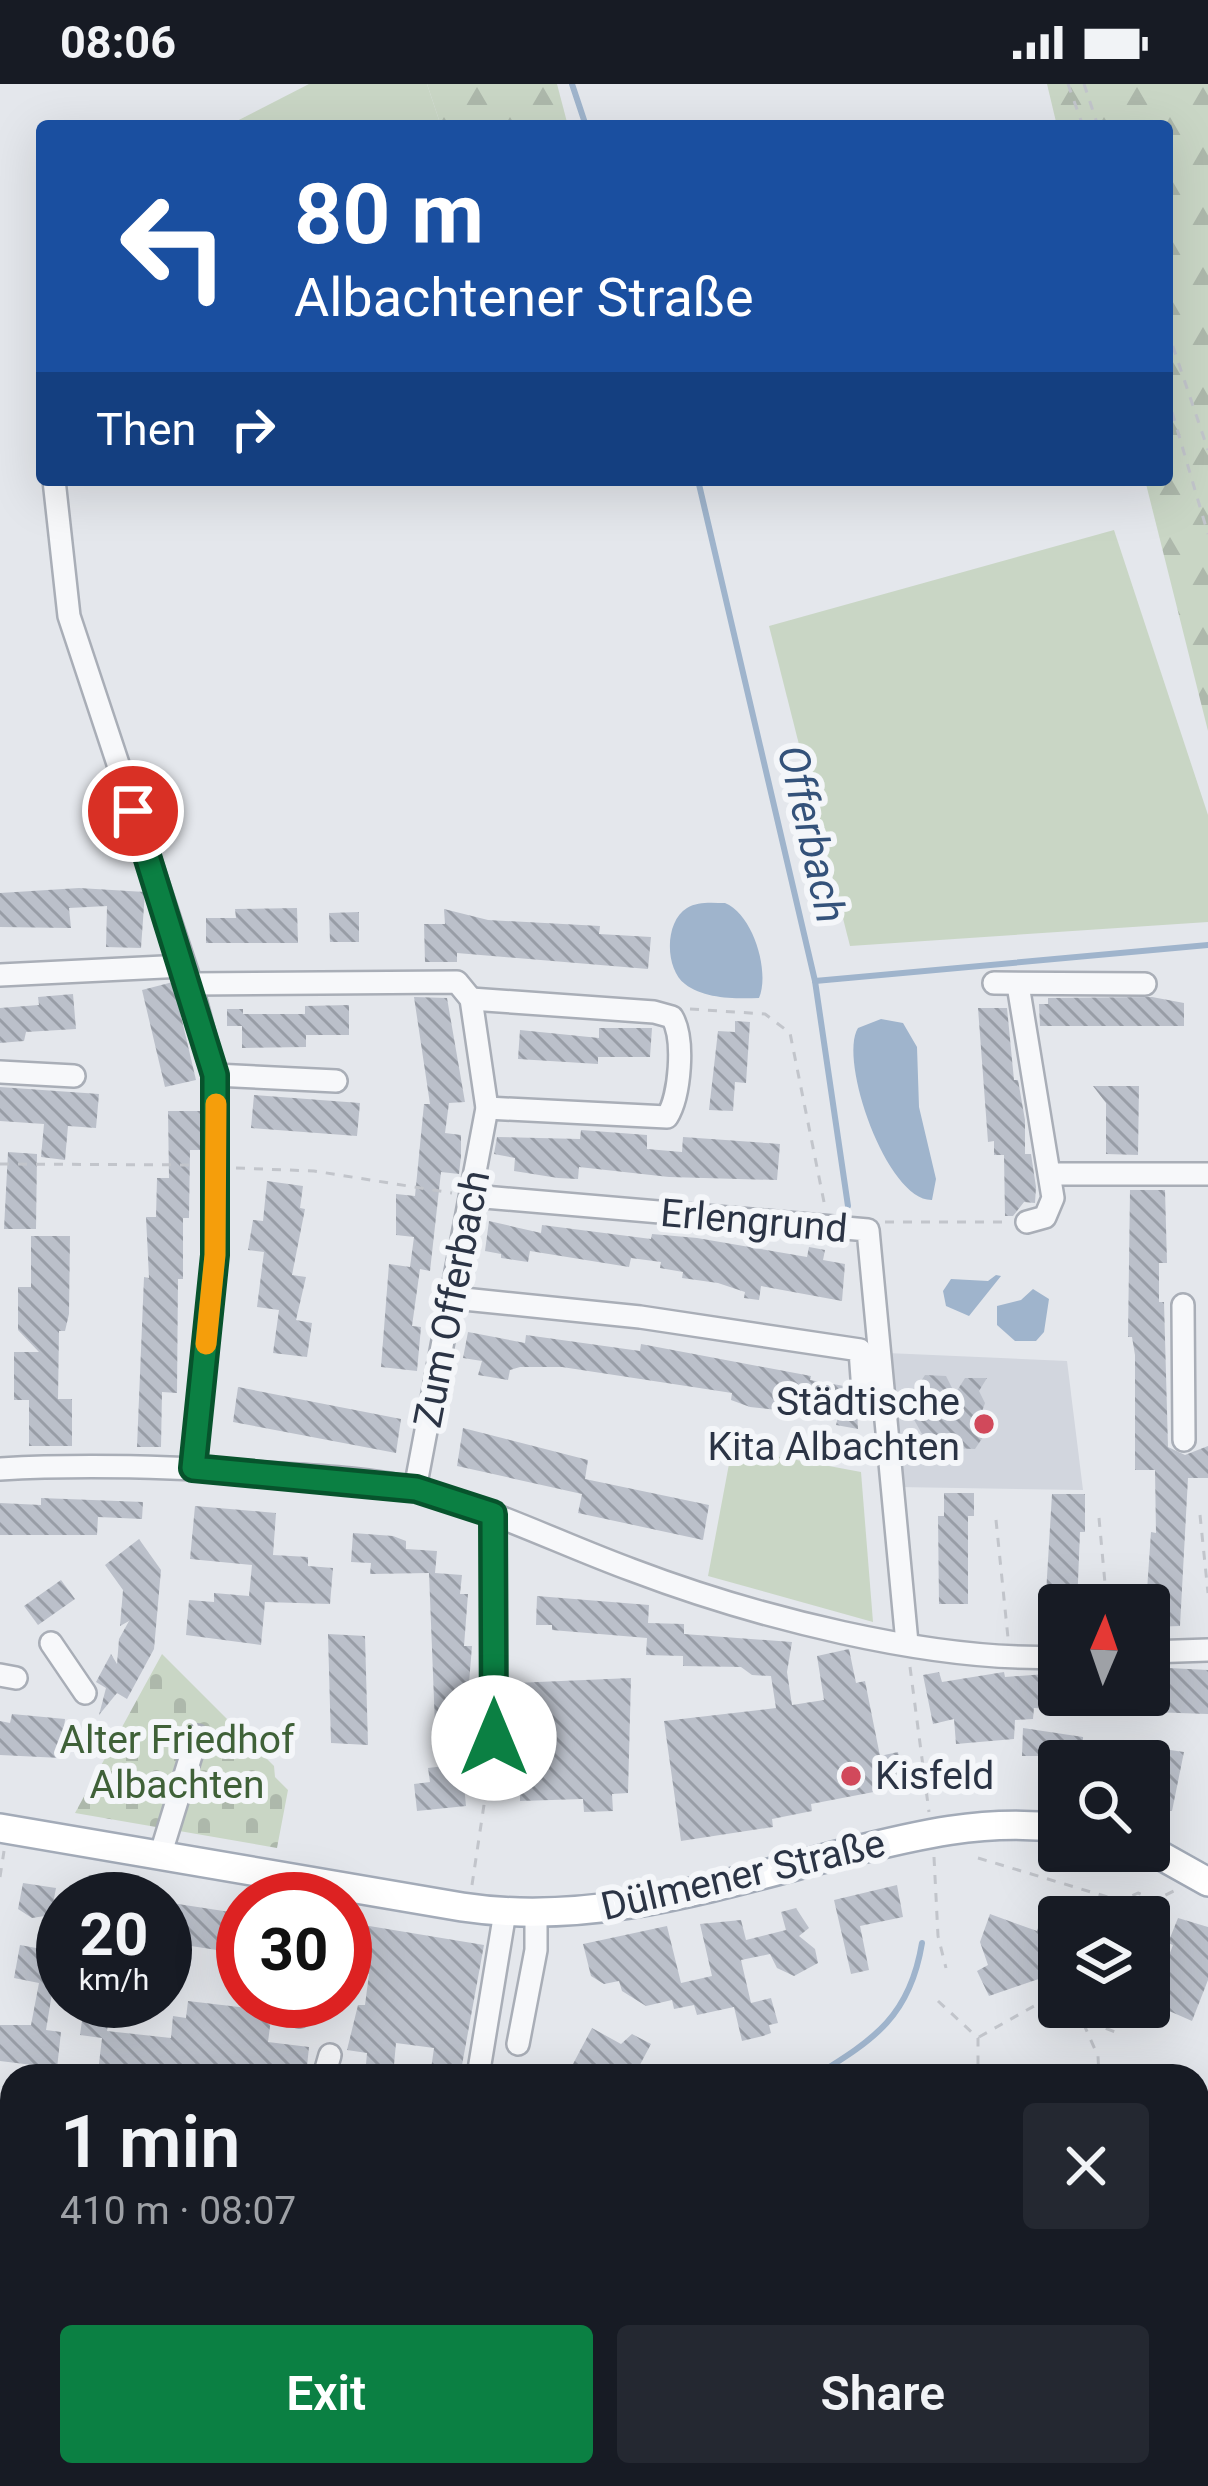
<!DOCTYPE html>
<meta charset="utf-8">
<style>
:root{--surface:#171b24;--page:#242831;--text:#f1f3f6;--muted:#9ea1a6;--accent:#0b8043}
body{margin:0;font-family:Roboto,sans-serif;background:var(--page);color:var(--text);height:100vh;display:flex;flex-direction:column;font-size:45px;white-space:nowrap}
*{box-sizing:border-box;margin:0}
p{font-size:39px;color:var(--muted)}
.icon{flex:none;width:66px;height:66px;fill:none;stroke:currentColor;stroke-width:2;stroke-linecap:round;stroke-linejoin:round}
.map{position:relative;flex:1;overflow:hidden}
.side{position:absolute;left:0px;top:1980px;width:1209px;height:423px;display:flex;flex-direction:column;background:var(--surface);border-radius:36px 36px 0 0;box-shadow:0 12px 48px #0002}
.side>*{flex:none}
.banner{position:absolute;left:36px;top:36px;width:1137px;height:366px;border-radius:12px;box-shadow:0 12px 48px #0002;background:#1a4fa0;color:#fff;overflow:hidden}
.needle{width:78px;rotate:2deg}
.controls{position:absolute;left:1038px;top:1500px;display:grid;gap:24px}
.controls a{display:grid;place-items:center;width:132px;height:132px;border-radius:12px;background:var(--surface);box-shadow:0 12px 48px #0002;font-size:60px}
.speed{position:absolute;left:36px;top:1788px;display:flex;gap:24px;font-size:60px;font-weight:700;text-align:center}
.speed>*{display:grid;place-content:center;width:156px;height:156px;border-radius:50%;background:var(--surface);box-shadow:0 12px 48px #0002;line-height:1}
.speed small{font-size:30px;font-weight:400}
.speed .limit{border:18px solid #d22;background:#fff;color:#111}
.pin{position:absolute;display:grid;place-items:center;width:102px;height:102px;color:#fff;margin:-51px;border:6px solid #fff;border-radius:50%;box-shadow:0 3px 12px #0007}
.me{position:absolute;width:132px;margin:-66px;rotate:0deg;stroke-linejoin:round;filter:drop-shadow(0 0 9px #0008)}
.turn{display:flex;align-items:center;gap:42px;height:252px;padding:0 60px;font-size:54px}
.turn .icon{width:156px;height:156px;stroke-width:2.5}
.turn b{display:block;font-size:84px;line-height:102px}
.then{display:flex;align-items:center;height:114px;padding:0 60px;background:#0003;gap:24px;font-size:45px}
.round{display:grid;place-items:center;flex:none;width:126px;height:126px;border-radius:12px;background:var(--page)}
.headline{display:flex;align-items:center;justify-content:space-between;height:204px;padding:0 60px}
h1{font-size:72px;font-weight:600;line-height:90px}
.button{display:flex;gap:24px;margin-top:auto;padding:24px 60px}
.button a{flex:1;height:138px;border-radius:12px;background:var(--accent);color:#fff;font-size:48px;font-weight:600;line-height:138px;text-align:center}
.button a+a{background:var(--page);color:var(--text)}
.status{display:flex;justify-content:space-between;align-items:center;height:84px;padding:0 60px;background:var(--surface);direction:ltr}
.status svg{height:33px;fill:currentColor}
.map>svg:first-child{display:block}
.built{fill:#d2d6de}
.green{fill:#c9d6c5}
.forest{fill:url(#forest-firs)}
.cemetery{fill:url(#cemetery-stones)}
.water{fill:#9fb4cc}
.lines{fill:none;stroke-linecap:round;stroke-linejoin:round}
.stream{stroke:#9fb4cc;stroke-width:6}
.building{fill:url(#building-back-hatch)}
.minor-casing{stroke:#a9aeb7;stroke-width:26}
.major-casing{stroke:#a3abb8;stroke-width:32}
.path{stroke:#c2c5cb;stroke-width:3;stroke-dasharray:9 9;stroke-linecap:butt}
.minor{stroke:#f7f8fa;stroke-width:21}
.major{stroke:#fff;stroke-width:27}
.route-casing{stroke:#07532c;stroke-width:30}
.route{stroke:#0b8043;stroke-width:21}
.slow{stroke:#f59e0b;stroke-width:21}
.poi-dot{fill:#d1495b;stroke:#f4f6f9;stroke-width:4.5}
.labels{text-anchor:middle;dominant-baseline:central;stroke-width:12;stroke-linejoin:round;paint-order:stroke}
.street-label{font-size:39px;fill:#2b3445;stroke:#f4f6f9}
.poi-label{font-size:39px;fill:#2b3445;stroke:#f4f6f9;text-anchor:end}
.park-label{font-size:39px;fill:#3f6138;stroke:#f4f6f9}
.water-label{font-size:42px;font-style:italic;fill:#34527a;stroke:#f4f6f9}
</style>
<div class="status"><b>08:06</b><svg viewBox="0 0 49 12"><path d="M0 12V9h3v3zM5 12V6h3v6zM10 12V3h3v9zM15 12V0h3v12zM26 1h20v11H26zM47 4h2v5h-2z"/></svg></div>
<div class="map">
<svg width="1208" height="2402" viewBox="0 0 1208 2402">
<defs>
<pattern id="forest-firs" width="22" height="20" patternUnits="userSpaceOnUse" patternTransform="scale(3)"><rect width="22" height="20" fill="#c9d6c5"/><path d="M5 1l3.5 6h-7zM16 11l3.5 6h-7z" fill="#adb8ab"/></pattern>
<pattern id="cemetery-stones" width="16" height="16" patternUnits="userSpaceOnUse" patternTransform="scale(3)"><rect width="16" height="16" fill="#c9d6c5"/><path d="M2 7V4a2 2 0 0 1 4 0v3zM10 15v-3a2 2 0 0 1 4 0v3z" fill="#adb8ab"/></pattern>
<pattern id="building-back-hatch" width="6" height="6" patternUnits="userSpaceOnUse" patternTransform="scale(3)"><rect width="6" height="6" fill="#bbc0ca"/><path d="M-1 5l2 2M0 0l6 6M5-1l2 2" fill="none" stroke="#989da6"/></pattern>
</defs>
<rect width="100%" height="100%" fill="#e4e7ec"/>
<polygon class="built" points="887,1269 1067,1277 1083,1406 898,1403"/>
<g class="green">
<polygon points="309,0 427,0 441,42 227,42"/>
<polygon points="1114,446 1208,731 1208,838 850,862 769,542"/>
<polygon points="732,1364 861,1388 873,1538 708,1492"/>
<polygon points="0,2359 12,2360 12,2391 309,2391 280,2402 0,2402"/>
</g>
<g class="forest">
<polygon points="427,0 557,0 568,42 441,42"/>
<polygon points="1047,0 1208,0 1208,647 1145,396 1167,396 1167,42 1057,42"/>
</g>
<g class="cemetery">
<polygon points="162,1570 274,1682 275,1693 288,1706 277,1764 75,1729"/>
<path d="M 581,2391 L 1007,2391 C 883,2402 708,2402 581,2391 Z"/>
</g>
<g class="water">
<path d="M 725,819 C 754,831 770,889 759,914 C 736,915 704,915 685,900 C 665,885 664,838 687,824 C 698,817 713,819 725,819 Z"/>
<path d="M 881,935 L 903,939 L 917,963 L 919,1023 L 936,1095 L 932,1116 C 887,1117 838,976 858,944 Z"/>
<polygon points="996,1191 1001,1192 969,1232 946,1222 943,1207 951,1195 988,1197"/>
<polygon points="1033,1205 1049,1215 1044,1248 1036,1257 1015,1257 997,1241 997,1222 1021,1216"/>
</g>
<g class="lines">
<g class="stream">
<polyline points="572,0 586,42"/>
<polyline points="698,396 815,897 848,1122"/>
<polyline points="815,897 1208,861"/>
<path d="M 815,1992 C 875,1955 910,1932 922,1859"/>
</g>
</g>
<g class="building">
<polygon points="79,804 145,808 141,864 106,863 107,822 69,824 71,844 0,843 0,809"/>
<polygon points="297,824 298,859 206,859 206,834 236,834 235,825"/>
<polygon points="444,825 488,836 600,842 599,850 651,853 648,885 457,869 457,878 425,878 424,840 445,840"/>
<polygon points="359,828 359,858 330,858 329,829"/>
<polygon points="173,898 196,996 165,1003 142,906"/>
<polygon points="73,910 76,945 26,948 24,957 0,959 0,924 39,921 38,913"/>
<polygon points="414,913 447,914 465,1018 449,1019 445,1049 461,1051 461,1072 459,1090 441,1088 430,1187 420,1185 412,1242 421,1243 417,1287 381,1283 389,1180 410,1183 414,1153 396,1151 396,1110 415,1112 424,1020 430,1020"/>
<polygon points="1152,913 1184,919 1184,942 1040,942 1039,920 1048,920 1048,914"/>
<polygon points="349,921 349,951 306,951 306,963 242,964 242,942 227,942 227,925 243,925 243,930 305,930 305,922"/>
<polygon points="978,924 1007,924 1014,996 1018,996 1025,1036 1025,1070 1031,1070 1036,1103 1035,1119 1024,1118 1013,1132 1005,1132 1004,1071 994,1071 994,1057 988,1058"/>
<polygon points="735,937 750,938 746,999 735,998 733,1027 709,1026 718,947 735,948"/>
<polygon points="599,944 652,944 650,973 598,973 598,980 518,975 520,946 599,954"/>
<polygon points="1093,1002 1139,1002 1138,1071 1106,1070 1106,1019"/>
<polygon points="0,1003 99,1010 96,1044 68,1042 65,1076 41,1073 44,1040 0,1037"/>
<polygon points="254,1011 360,1019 357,1052 251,1044"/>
<polygon points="168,1027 200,1027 200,1066 190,1066 189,1134 183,1134 183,1195 178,1195 177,1309 162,1308 161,1363 137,1363 144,1193 149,1194 146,1133 156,1133 157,1094 169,1094"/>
<polygon points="581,1046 647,1051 647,1065 682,1068 683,1053 780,1060 777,1096 669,1093 579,1083 578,1095 558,1094 514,1087 515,1074 494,1070 497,1053 580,1055"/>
<polygon points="8,1068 37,1070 36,1145 4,1145"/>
<polygon points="267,1097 303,1102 300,1124 305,1125 292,1191 306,1193 296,1236 312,1239 307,1273 273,1269 279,1226 257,1223 264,1168 248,1166 253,1136 263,1137"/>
<polygon points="1130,1106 1165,1106 1167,1179 1159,1179 1159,1218 1164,1218 1168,1363 1185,1371 1208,1362 1208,1394 1188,1394 1180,1542 1149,1543 1146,1521 1151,1448 1156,1449 1155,1386 1135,1386 1135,1271 1132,1253 1128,1253"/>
<polygon points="489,1137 541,1149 542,1141 651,1155 652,1150 697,1154 807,1173 809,1163 825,1166 823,1176 845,1180 842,1217 761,1202 759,1216 744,1214 745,1208 718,1199 682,1194 683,1188 660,1184 661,1178 631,1174 629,1183 530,1167 528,1178 501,1174 501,1170 485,1167"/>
<polygon points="31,1152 70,1152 69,1230 65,1247 59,1247 58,1315 72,1315 72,1362 29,1362 29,1316 14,1316 14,1268 39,1268 18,1246 18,1203 31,1203"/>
<polygon points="468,1248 525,1259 526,1251 640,1267 641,1260 811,1292 810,1296 844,1302 842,1313 847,1314 848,1324 857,1326 858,1345 836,1341 838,1333 750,1323 731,1316 732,1309 562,1283 520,1283 510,1286 508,1296 478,1291 482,1277 463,1274"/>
<polygon points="925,1291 946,1292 955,1310 965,1294 987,1294 979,1307 985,1319 977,1342 983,1353 975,1365 949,1364 934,1374 920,1374 914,1361 922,1350 912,1332 900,1329"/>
<polygon points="238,1303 401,1335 396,1369 233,1338"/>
<polygon points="463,1344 588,1376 585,1395 709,1421 703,1456 578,1429 582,1410 457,1382"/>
<polygon points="944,1409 974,1409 974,1432 968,1432 968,1520 939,1520 938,1432 944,1432"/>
<polygon points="1052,1410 1085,1410 1085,1448 1080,1448 1077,1521 1059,1521 1059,1543 1044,1543"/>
<polygon points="41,1414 143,1418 142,1435 98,1433 97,1451 0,1451 0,1419 41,1421"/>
<polygon points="195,1422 276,1429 273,1471 308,1473 308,1482 333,1484 330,1520 265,1518 261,1561 186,1551 189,1516 214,1518 214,1509 249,1512 252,1481 190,1475"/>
<polygon points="353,1449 393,1452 406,1457 406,1465 437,1467 435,1489 462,1491 460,1510 468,1510 464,1562 472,1562 468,1611 478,1612 473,1671 456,1670 458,1643 435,1641 429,1489 370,1490 371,1479 351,1478"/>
<polygon points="139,1455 161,1486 154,1565 127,1615 117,1609 99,1631 106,1604 96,1598 111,1570 117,1580 119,1555 129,1537 120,1542 123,1506 105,1481"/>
<polygon points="61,1496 75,1515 38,1541 24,1522"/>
<polygon points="537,1512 649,1521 648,1539 684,1540 684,1550 792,1558 787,1588 792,1621 824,1616 817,1572 849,1565 856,1599 865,1597 880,1672 898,1668 905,1702 811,1720 812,1727 772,1735 773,1743 681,1757 664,1637 776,1624 771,1592 752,1591 741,1583 683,1582 683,1572 646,1571 647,1554 552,1546 552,1541 536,1541"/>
<polygon points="328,1550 365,1552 368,1661 331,1659"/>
<polygon points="1149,1583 1208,1586 1208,1630 1034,1624 1033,1635 1015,1636 1014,1655 956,1660 954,1635 933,1640 923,1591 939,1588 942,1598 1004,1588 1005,1593 1059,1589 1059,1611 1149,1611"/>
<polygon points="631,1594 628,1709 612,1710 613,1727 584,1728 583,1715 520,1717 520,1711 491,1706 493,1689 519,1694 515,1599"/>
<polygon points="12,1630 65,1635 61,1674 0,1671 0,1637 10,1639"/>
<polygon points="1023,1644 1083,1653 1083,1672 1022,1672"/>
<polygon points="1114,1658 1184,1668 1172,1727 1149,1724 1149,1677 1111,1677"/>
<polygon points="462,1680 466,1722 417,1727 414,1700 430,1698 428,1684"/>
<polygon points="23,1799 56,1804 51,1831 32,1834 18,1825"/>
<polygon points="897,1801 903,1833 860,1842 869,1886 851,1890 834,1816"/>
<polygon points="165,1818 243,1830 243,1870 165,1858"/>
<polygon points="796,1824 809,1844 799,1852 815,1865 818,1879 794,1892 777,1884 770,1870 741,1876 751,1919 771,1914 778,1939 769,1941 771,1949 763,1952 742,1957 734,1923 697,1931 694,1921 674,1925 672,1916 646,1922 622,1907 619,1897 604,1900 591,1892 583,1860 667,1842 681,1899 712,1892 700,1840 741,1836 746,1856 786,1846 781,1828"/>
<polygon points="990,1830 1037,1847 1040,1838 1059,1831 1059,1888 989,1912 977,1887 988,1881 980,1858"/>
<polygon points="1178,1834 1208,1843 1208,1896 1192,1937 1151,1919 1173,1861 1168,1859"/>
<polygon points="345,1838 484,1861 460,1992 430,1992 434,1964 396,1959 393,1992 365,1992 367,1969 347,1966 358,1921 365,1921 369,1890 345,1888"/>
<polygon points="20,1861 47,1866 42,1895 54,1897 46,1946 61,1948 57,1984 0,1977 0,1941 31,1941 39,1899 14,1894"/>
<polygon points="188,1917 272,1927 268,1958 309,1963 306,1992 98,1988 102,1954 80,1951 84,1922 110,1925 107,1947 171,1954 173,1932 186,1934"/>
<polygon points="592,1944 621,1960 632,1950 651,1960 634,1992 594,1992 573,1980"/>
</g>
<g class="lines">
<g class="minor-casing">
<g id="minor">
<polyline points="54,396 69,532 191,900 215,991 216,1171 193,1384"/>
<polyline points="0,891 184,882"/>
<polyline points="994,899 1145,900"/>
<polyline points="191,900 457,898 471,915 487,1024 415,1405"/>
<polyline points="1018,901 1053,1114 1045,1133 1027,1138"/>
<path d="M 471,915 L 654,928 L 672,933 C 685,955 680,1012 667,1033 L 487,1024"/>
<polyline points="0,988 74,992"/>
<polyline points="215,991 336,997"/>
<polyline points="1051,1090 1208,1090"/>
<polyline points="473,1112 868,1146 907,1559"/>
<polyline points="454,1214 640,1233 860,1266 863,1308"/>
<polyline points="1183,1221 1184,1356"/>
<path d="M 0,1385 C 89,1380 176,1383 264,1389 C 314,1392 370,1394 418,1406 C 492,1425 561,1460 632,1486 C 753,1532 930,1578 1059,1573"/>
<polyline points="493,1430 494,1654"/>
<polyline points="51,1559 85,1609"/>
<polyline points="1149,1568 1208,1566"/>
<polyline points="0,1591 16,1594"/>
<polyline points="160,1772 197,1652"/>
<polyline points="300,1932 302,1917"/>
<polyline points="518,1960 536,1866 536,1830"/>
<polyline points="324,1992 330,1971"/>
<polyline points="478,1992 505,1828"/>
<polyline points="0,2030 12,2032"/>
<polyline points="1197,2201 1208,2196"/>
<polyline points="0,2235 12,2236"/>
<polyline points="1197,2361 1208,2360"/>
<polyline points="469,2391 558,2402"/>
<polyline points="343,2402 387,2391"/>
<polyline points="1003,2402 1054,2391"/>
</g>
</g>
<g class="major-casing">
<g id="major">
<path d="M 0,1744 L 462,1823 C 592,1843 716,1802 841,1770 C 913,1752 984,1734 1059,1744"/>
<polyline points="1149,1765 1208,1798"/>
</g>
</g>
<g class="path">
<polyline points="1068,0 1083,42"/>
<polyline points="1084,0 1098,42"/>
<polyline points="1167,245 1208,366"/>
<polyline points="1167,311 1208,450"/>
<polyline points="690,925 765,930 790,949 825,1123"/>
<polyline points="0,1080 196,1081"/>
<polyline points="236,1084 314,1087 452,1109"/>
<polyline points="885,1138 1007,1138"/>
<polyline points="1200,1431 1208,1509"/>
<polyline points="1099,1434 1107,1521"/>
<polyline points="996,1436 1008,1554"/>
<polyline points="910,1583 929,1728"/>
<polyline points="1078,1767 1134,1784"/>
<polyline points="934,1773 938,1852 946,1884"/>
<polyline points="978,1774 1121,1817 1138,1809 1155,1816 1174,1807"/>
<polyline points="0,1793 4,1767"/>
<polyline points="472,1801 491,1674"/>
<polyline points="938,1917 978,1954 978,1992"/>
<polyline points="1076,1923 1098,1972 1099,1992"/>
<polyline points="1089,1938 1115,1948"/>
<polyline points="979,1953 1050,1913 1059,1917"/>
<polyline points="813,2402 814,2391"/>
</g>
<use href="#minor" class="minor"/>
<use href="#major" class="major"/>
</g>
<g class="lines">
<g class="route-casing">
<polyline id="route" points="133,727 215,991 215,1171 193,1384 416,1405 493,1430 494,1654"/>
</g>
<use href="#route" class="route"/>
<polyline class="slow" points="206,1260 215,1171 216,1020"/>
</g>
<g class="poi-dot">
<circle cx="984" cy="1340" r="12"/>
<circle cx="851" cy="1692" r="12"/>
</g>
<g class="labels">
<g class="street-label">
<text transform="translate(754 1137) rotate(5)">Erlengrund</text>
<text transform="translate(452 1215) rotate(-79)">Zum Offerbach</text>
<text transform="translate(743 1791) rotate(-13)">Dülmener Straße</text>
</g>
<g class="poi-label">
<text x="960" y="1318">Städtische<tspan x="960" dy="45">Kita Albachten</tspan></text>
<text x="875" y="1692" text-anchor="start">Kisfeld</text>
</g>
<g class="park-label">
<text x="177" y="1656">Alter Friedhof<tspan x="177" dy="45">Albachten</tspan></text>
</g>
<g class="water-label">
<text transform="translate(812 750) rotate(77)">Offerbach</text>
</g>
</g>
</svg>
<div class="controls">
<a><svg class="needle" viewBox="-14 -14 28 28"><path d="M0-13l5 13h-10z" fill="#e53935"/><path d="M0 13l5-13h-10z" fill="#9ea1a6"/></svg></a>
<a><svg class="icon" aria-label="search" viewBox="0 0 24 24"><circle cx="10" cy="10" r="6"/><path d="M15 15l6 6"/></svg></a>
<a><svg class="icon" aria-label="layers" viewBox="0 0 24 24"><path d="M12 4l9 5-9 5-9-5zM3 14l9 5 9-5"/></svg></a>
</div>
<div class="speed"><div>20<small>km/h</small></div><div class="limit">30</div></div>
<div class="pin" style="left:133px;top:727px;background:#d93025"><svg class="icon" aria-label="arrive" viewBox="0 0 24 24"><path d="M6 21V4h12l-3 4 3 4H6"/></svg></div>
<svg class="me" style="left:494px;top:1654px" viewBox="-20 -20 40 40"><circle r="19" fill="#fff"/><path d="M0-13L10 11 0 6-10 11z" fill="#0b8043"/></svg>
<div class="banner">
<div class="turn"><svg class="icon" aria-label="left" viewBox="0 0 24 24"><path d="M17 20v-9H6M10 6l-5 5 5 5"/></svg><div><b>80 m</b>Albachtener Straße</div></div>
<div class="then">Then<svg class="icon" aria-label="right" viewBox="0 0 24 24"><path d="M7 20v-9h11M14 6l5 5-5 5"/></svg></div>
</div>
<section class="side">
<div class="headline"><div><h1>1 min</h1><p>410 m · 08:07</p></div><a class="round"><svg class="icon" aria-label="close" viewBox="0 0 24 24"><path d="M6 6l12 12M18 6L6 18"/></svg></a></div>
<div class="button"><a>Exit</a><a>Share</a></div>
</section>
</div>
